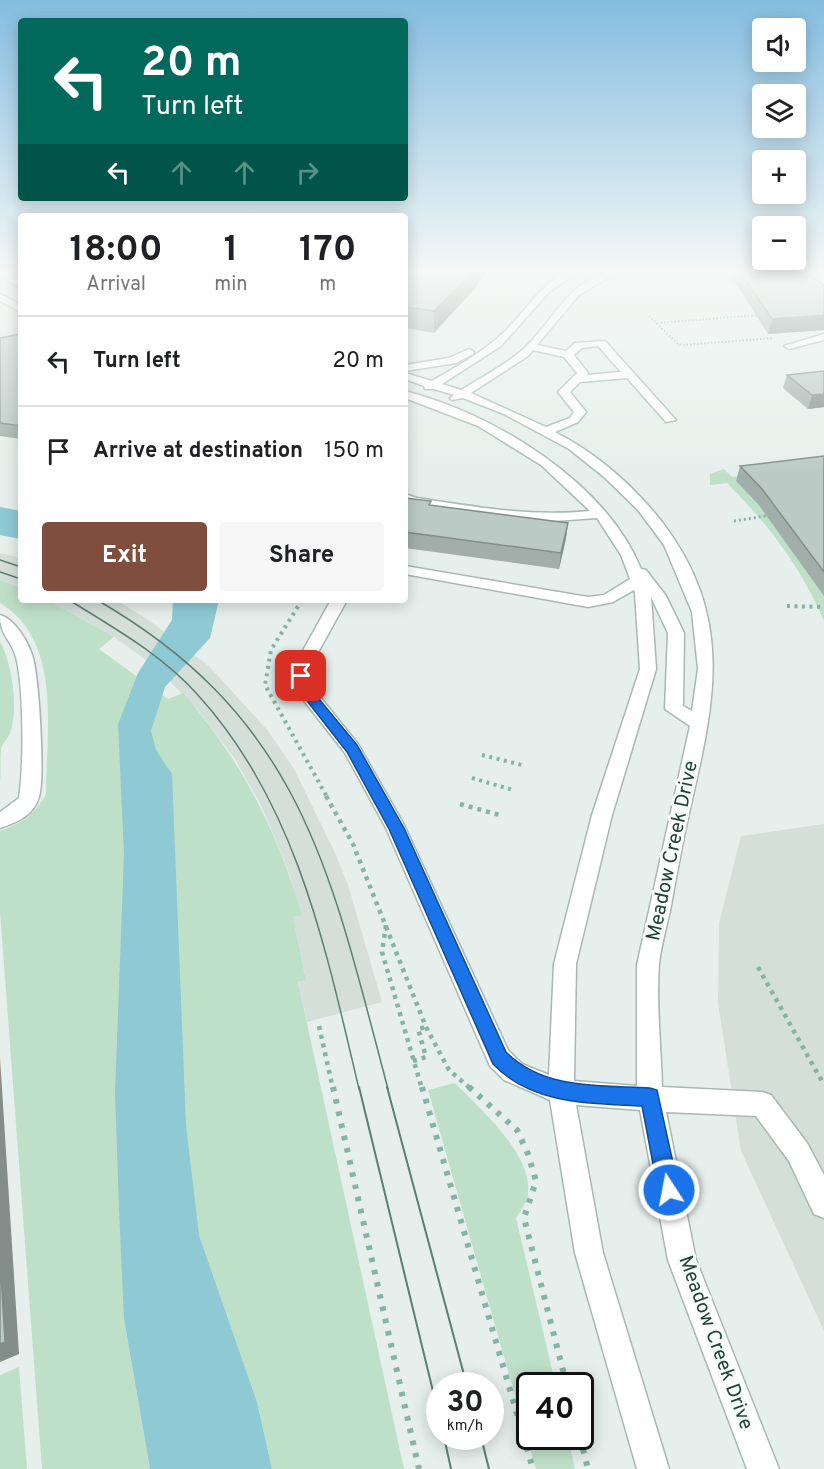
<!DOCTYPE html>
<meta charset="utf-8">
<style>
:root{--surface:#fff;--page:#f6f6f6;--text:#202124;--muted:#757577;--line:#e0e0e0;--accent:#7f4e3f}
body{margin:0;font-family:Overpass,sans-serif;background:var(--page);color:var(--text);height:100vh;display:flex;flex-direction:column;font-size:22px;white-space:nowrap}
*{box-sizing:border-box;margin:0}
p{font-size:20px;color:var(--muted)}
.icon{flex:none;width:33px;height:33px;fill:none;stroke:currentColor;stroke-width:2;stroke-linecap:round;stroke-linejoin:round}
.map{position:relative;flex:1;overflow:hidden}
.details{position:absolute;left:18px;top:213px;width:390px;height:390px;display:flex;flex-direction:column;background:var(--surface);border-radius:6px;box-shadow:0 3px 15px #0003}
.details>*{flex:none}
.banner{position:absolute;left:18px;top:18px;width:390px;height:183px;border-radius:6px;box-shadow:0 3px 15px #0003;background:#00695c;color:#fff;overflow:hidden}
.buttons{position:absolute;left:752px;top:18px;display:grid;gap:12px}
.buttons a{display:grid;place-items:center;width:54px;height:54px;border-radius:6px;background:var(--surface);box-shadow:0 3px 15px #0003;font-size:30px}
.speed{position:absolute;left:426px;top:1372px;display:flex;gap:12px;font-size:30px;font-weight:700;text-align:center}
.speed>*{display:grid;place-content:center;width:78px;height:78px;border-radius:50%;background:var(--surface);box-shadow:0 3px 15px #0003;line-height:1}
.speed small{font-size:15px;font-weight:400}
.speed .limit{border:3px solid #111;border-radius:9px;background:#fff;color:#111}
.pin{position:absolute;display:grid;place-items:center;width:51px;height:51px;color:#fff;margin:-26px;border-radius:12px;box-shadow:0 3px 9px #0006}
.me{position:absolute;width:66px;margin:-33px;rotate:349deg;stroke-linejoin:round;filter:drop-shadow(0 0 4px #0008)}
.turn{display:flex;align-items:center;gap:21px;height:126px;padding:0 24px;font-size:27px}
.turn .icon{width:78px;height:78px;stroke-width:2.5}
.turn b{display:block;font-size:42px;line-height:51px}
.lanes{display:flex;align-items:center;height:57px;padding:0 24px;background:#0003;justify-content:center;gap:30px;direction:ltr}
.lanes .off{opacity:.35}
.eta{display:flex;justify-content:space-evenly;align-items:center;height:102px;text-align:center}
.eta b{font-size:36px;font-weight:700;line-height:42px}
.action{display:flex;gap:12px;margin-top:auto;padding:12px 24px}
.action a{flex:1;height:69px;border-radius:6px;background:var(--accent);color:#fff;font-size:24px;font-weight:700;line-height:69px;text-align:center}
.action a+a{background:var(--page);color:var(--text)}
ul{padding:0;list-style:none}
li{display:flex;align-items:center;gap:18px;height:90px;padding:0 24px;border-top:2px solid var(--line)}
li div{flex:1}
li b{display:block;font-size:22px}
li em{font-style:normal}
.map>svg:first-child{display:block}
.built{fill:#d4dfda}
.green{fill:#bfe0c8}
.water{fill:#8ec9d4}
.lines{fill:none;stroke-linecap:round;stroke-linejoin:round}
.minor-casing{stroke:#a8b8b2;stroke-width:3}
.path-far4{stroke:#86b3a5;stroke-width:2;stroke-dasharray:1.5 2;stroke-linecap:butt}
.path-far3{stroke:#86b3a5;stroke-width:3;stroke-dasharray:2 3;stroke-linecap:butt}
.path-far2{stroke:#86b3a5;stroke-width:4;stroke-dasharray:3 4.5;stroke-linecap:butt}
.path-far1{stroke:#86b3a5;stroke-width:4.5;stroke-dasharray:4 5;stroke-linecap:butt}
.path{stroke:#86b3a5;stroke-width:6;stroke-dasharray:4.5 8;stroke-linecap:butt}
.minor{fill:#fff;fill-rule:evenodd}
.tram-far1{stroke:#5f7d75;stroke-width:1.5}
.tram{stroke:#5f7d75;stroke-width:2}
.wall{fill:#a1aea9}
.shaded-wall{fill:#838d89}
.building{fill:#bbcac4;stroke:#838d89;stroke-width:1.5}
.route{fill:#1a73e8;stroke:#114b97;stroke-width:1.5}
.labels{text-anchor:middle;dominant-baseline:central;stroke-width:6;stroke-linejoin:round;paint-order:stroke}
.street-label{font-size:20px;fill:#24423a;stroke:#f7fbf9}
</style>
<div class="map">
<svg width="824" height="1469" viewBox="0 0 824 1469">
<rect width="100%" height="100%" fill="#e6efeb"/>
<g class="built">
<polygon points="0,553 21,558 21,587 0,580"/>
<polygon points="48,600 116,600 150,621 209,666 268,731 293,767 336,855 349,888 382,1002 307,1022 298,981 306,979 293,917 301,914 288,870 261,805 235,759 198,710 156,667 114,637"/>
<polygon points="824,824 824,1331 741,1151 718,1003 719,923 741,836"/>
</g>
<g class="green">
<path d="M 824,466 L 824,621 C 801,567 768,524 727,483 L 710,485 L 710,474 L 724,469 L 732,477 Z"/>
<path d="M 0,580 L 21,587 L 21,600 L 48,600 L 114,637 L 99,649 L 168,699 L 183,693 C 242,761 276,829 302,915 L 293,917 L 306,980 L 298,982 L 404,1469 L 272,1469 L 257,1402 L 199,1235 L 124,1319 L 150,1469 L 42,1469 L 0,912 L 0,831 C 22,823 35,814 46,794 C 46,731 63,641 0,603 Z"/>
<path d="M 0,641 C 12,664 19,708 10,733 C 8,739 2,743 1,749 C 0,760 1,772 0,782 Z"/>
<path d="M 455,1083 C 480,1109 532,1153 528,1193 C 528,1202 520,1211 516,1218 L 556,1386 L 530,1386 L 530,1437 L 568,1437 L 575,1469 L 536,1469 L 428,1090 Z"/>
<polygon points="19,1367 27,1469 0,1469 0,1375"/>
</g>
<g class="water">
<polygon points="0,507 21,511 21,539 0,535"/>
<polygon points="173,600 219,600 210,638 165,687 151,731 156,750 172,774 186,1125 199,1235 257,1402 272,1469 150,1469 124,1319 119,1209 115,1093 124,854 118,724 138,673 172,620"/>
</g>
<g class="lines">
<g class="minor-casing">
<g id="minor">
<polygon points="0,270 5,270 21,282 21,289 0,275"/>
<path d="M 569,270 L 580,270 L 549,292 L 501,346 L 442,384 L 461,390 C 480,378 502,367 520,352 C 553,325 572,270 621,270 L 579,295 L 537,345 L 566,351 L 575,343 L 605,341 L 676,420 L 666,422 L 627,378 L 580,382 L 570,392 L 586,412 L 578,422 L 555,432 C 596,453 633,485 662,522 C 736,619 714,704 689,813 C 682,845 676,878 670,911 C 666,928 661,947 659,964 C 656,1003 661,1048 662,1087 L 762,1092 L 771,1095 L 807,1143 L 824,1175 L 824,1218 L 814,1214 L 789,1161 L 756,1116 L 666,1112 L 696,1260 L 779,1469 L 747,1469 L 668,1260 L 640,1110 L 576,1105 L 603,1253 L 669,1469 L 637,1469 L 575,1253 L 550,1100 L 504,1080 L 490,1066 L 386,828 L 345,753 L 294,688 L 295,665 L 331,600 L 347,600 L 311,665 L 312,687 L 358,744 L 403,823 L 508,1050 L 522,1064 L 549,1075 L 554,964 L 592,815 L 640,669 L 635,593 L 634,590 L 613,602 L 588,607 L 405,574 L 405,566 L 588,597 L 604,595 L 630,579 L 621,555 L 597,518 L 554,521 L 507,519 L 405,503 L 405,494 L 417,498 C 474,507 532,517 590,511 L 541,465 L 478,426 L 405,398 L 405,391 C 494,414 605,481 641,569 L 646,570 L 666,596 L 684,633 L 683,706 L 692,711 L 698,669 L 692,612 L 664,545 L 638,510 L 604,477 L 569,449 L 504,414 L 463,398 L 452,400 L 450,398 L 454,395 L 434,389 L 425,389 L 424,386 L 405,379 L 405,373 L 432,381 C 456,367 481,353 502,334 C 525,313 540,284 569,270 ZM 598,346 L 621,372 L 587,375 L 588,373 L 574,355 L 582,348 ZM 533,350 L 564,357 L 577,373 L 558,392 L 574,412 L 570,418 L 546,427 L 471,393 L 528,356 ZM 651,597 L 668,633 L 665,709 L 690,726 L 637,965 L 637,1086 L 574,1081 L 576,964 L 612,815 L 656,669 Z"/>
<polygon points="0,294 21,305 21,312 0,301"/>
<polygon points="824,334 824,340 789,349 784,346"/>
<polygon points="469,349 474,352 473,354 456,363 405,371 405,365 449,358"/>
<path d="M 0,615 C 15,619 29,643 33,658 C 39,680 45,777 39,797 C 34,815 16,823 0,828 L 0,812 L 19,798 C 24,766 24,688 16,657 C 11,639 0,636 0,615 Z"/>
</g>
</g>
<g class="path-far4">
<polyline points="716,270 735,284 740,284"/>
<polyline points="649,316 678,344 683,345 774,338"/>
<polyline points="657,323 760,315"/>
</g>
<polyline class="path-far3" points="734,521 772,515"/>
<g class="path-far2">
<polyline points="302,600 271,650 265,685 327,797"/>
<polyline points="787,606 824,607"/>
<polyline points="482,755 522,765"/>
<polyline points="472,778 513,790"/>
</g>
<g class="path-far1">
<polyline points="326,796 353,844 426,1027 449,1070 471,1089"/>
<polyline points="460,804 503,816"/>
<polyline points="386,925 382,952 422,1089"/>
<polyline points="758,967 824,1085"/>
<polyline points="319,1026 333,1089"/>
<polyline points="413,1061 426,1057 418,1029 426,1027"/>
</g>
<g class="path">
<polyline points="333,1087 419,1469"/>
<polyline points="422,1087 533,1469"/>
<polyline points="469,1087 517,1130 528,1154 536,1181 524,1218 567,1386"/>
<polyline points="580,1437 588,1469"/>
</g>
<use href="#minor" class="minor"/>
<g class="tram-far1">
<polyline points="0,560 21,567"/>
<polyline points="0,572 21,579"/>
<path d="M 69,600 C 114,628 161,654 197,694 C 297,803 326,950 359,1089"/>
<path d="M 97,600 C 304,719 331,875 388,1089"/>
</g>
<g class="tram">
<polyline points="359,1087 440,1420"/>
<polyline points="387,1087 467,1386"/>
<polyline points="444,1437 451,1469"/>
<polyline points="481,1437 489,1469"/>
</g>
</g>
<g class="wall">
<polygon points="405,270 489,270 477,284 477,286 434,333 405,328"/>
<polygon points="727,270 802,270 824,285 824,330 768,334"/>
<polygon points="21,335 21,439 0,436 0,338"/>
<polygon points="824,371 824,407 808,409 783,388 787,375"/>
<polygon points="824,456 824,596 758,504 736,481 740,466"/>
<polygon points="405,498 430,505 568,523 566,538 559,569 405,548"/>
</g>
<g class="shaded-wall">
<polygon points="474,270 489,270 477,284 477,286 434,333 434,311"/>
<polygon points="824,315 824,330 768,334 772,319"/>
<polygon points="824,394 824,407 808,409 812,395"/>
<polygon points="568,523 566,538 559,569 561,553"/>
<polygon points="0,1058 19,1354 0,1362"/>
</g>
<g class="building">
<polygon points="405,270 474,270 434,311 405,307"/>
<polygon points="739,270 802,270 824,285 824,315 772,319"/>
<polygon points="20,334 21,335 21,426 0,423 0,338"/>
<polygon points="824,371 824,394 812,395 787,375"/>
<polygon points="824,456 824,572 762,489 740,466"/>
<polygon points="405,498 431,501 429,505 568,523 561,553 405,532"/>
<polygon points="0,1257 5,1342 0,1344"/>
</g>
<linearGradient id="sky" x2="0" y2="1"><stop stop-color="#84bce0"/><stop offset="0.57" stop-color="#f4f8f6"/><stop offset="1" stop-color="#f4f8f6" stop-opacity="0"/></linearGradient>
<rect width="824" height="476" fill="url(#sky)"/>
<path class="route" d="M 301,672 L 306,673 L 309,687 L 357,745 L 404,828 L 506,1052 C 544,1090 600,1085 650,1088 L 657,1090 L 679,1190 L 676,1198 L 669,1201 L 661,1198 L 658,1190 L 642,1106 C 590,1103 532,1105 493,1064 L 389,829 L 347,752 L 297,688 L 295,676 Z"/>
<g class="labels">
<g class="street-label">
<text transform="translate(673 851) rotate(-78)">Meadow Creek Drive</text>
<text transform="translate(715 1343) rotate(70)">Meadow Creek Drive</text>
</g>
</g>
</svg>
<div class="buttons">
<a><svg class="icon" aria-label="sound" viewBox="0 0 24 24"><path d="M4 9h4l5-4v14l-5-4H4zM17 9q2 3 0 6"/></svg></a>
<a><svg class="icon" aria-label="layers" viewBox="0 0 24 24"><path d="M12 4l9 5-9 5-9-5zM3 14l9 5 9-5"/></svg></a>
<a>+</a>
<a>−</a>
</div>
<div class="speed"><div>30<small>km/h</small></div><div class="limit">40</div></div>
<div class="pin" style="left:301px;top:676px;background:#d93025"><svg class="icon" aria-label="arrive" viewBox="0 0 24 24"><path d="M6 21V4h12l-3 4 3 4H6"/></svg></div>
<svg class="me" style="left:669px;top:1190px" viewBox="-20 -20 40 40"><circle r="17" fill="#1a73e8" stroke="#fff" stroke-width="3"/><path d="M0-11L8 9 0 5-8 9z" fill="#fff"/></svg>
<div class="banner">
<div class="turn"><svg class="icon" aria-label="left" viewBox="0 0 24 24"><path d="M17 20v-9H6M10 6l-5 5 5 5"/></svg><div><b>20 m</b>Turn left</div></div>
<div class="lanes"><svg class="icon" aria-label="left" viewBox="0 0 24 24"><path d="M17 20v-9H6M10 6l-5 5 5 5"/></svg><svg class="icon off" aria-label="ahead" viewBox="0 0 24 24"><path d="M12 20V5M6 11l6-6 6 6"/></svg><svg class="icon off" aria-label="ahead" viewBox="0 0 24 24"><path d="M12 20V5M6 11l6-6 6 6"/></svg><svg class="icon off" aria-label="right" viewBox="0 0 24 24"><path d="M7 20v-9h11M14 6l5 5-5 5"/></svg></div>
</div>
<section class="details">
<div class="eta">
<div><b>18:00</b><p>Arrival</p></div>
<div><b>1</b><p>min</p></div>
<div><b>170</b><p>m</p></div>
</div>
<ul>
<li><svg class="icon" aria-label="left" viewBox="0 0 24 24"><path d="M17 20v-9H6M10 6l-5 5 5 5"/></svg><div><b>Turn left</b></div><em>20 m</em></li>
<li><svg class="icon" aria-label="arrive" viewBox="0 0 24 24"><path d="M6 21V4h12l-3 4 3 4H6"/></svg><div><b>Arrive at destination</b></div><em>150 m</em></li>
</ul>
<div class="action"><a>Exit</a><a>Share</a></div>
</section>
</div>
